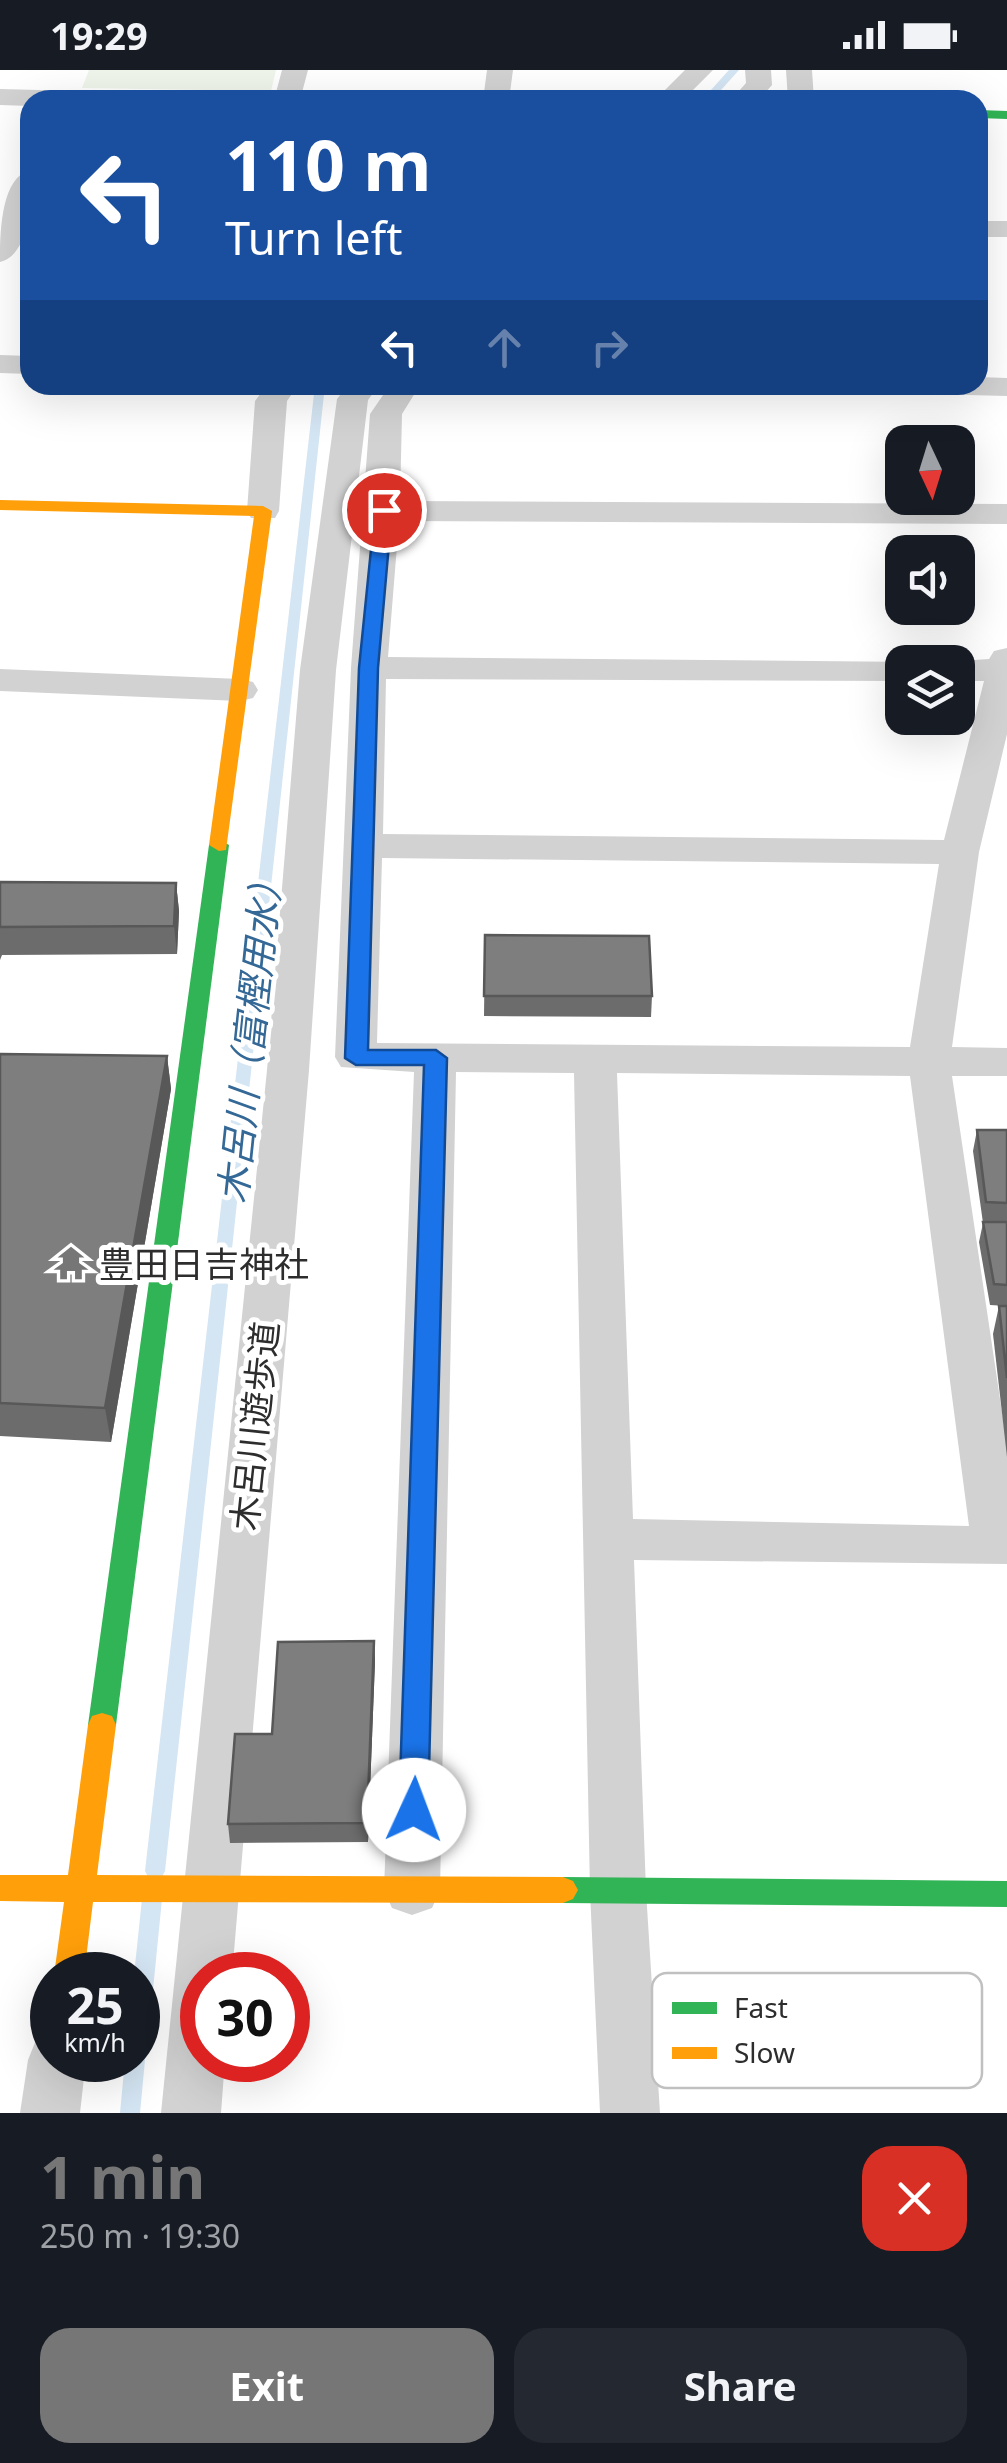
<!DOCTYPE html>
<meta charset="utf-8">
<style>
:root{--surface:#171b24;--page:#242831;--text:#f1f3f6;--muted:#9ea1a6;--accent:#767676}
body{margin:0;font-family:"Noto Sans","Noto Sans JP",sans-serif;background:var(--page);color:var(--text);height:100vh;display:flex;flex-direction:column;font-size:38px;white-space:nowrap}
*{box-sizing:border-box;margin:0}
p{font-size:32px;color:var(--muted)}
.icon{flex:none;width:55px;height:55px;fill:none;stroke:currentColor;stroke-width:2;stroke-linecap:round;stroke-linejoin:round}
.map{position:relative;height:2043px;overflow:hidden}
.side{display:flex;flex-direction:column;background:var(--surface);flex:1}
.side>*{flex:none}
.top-card{position:absolute;left:20px;top:20px;width:968px;height:305px;border-radius:30px;box-shadow:0 10px 40px #0002;background:#1a4fa0;color:#fff;overflow:hidden}
.needle{width:65px;rotate:176deg}
.tools{position:absolute;left:885px;top:355px;display:grid;gap:20px}
.tools a{display:grid;place-items:center;width:90px;height:90px;border-radius:20px;background:var(--surface);box-shadow:0 10px 40px #0002;font-size:50px}
.speed{position:absolute;left:30px;top:1882px;display:flex;gap:20px;font-size:50px;font-weight:700;text-align:center}
.speed>*{display:grid;place-content:center;width:130px;height:130px;border-radius:50%;background:var(--surface);box-shadow:0 10px 40px #0002;line-height:1}
.speed small{font-size:25px;font-weight:400}
.speed .limit{border:15px solid #d22;background:#fff;color:#111}
.pin{position:absolute;display:grid;place-items:center;width:85px;height:85px;color:#fff;margin:-42px;border:5px solid #fff;border-radius:50%;box-shadow:0 2px 10px #0007}
.me{position:absolute;width:110px;margin:-55px;rotate:2deg;stroke-linejoin:round;filter:drop-shadow(0 0 8px #0008)}
.turn{display:flex;align-items:center;gap:35px;height:210px;padding:0 40px;font-size:45px}
.turn .icon{width:130px;height:130px;stroke-width:2.5}
.turn b{display:block;font-size:70px;line-height:85px}
.lanes{display:flex;align-items:center;height:95px;padding:0 40px;background:#0003;justify-content:center;gap:50px;direction:ltr}
.lanes .off{opacity:.35}
.round{display:grid;place-items:center;flex:none;width:105px;height:105px;border-radius:30px;background:var(--page)}
.summary{display:flex;align-items:center;justify-content:space-between;height:170px;padding:0 40px}
h1{font-size:60px;font-weight:700;line-height:75px;color:var(--accent)}
.primary-button{display:flex;gap:20px;margin-top:auto;padding:20px 40px}
.primary-button a{flex:1;height:115px;border-radius:30px;background:var(--accent);color:#fff;font-size:40px;font-weight:700;line-height:115px;text-align:center}
.primary-button a+a{background:var(--page);color:var(--text)}
.status{display:flex;justify-content:space-between;align-items:center;height:70px;padding:0 50px;background:var(--surface);direction:ltr}
.status svg{height:28px;fill:currentColor}
.map>svg:first-child{display:block}
.green{fill:#eff5ea}
.lines{fill:none;stroke-linecap:round;stroke-linejoin:round}
.stream{fill:#d4e5f3;fill-rule:evenodd}
.street{fill:#d2d2d2;fill-rule:evenodd}
.fast{fill:#30b455;fill-rule:evenodd}
.slow{fill:#ff9f0a;fill-rule:evenodd}
.wall{fill:#6c6c6c}
.shaded-wall{fill:#585858}
.building{fill:#7e7e7e;stroke:#585858;stroke-width:2.5}
.route{fill:#1a73e8;stroke:#114b97;stroke-width:2.5}
.labels{text-anchor:middle;dominant-baseline:central;stroke-width:10;stroke-linejoin:round;paint-order:stroke}
.poi-label{font-size:35px;fill:#2d2d2d;stroke:#fff;text-anchor:start}
.street-label{font-size:35px;fill:#2d2d2d;stroke:#fff}
.water-label{font-size:38px;font-style:italic;fill:#346896;stroke:#fff}
.key{fill:#fff;stroke:#c0c0c0;stroke-width:2.5}
.key-label{font-size:28px;fill:#2d2d2d}
</style>
<div class="status"><b>19:29</b><svg viewBox="0 0 49 12"><path d="M0 12V9h3v3zM5 12V6h3v6zM10 12V3h3v9zM15 12V0h3v12zM26 1h20v11H26zM47 4h2v5h-2z"/></svg></div>
<div class="map">
<svg width="1007" height="2043" viewBox="0 0 1007 2043">
<rect width="100%" height="100%" fill="#fff"/>
<polygon class="green" points="89,0 276,0 271,21 82,18"/>
<g class="lines">
<g class="stream">
<polygon points="729,0 739,0 712,30 702,30"/>
<polygon points="315,315 325,315 165,1801 162,1807 155,1810 148,1807 145,1801"/>
<polygon points="152,1820 159,1823 162,1829 148,1970 145,1977 138,1980 138,1905 134,1905 142,1829 145,1823"/>
<polygon points="138,1981 142,1983 145,1990 140,2043 120,2043 125,1990 138,1990"/>
</g>
<g class="street">
<polygon points="282,0 308,0 300,30 274,30"/>
<polygon points="487,0 513,0 509,30 483,30"/>
<polygon points="685,0 713,0 683,30 655,30"/>
<polygon points="745,0 771,0 772,15 759,30 731,30 746,13"/>
<polygon points="786,0 812,0 814,30 788,30"/>
<polygon points="0,19 116,22 129,30 30,30 30,36 0,35"/>
<path d="M 30,100 C 30,126 32,184 0,192 C 0,166 0,108 30,100 Z"/>
<rect x="978" y="151" width="29" height="16"/>
<polygon points="0,285 30,286 30,304 0,303"/>
<polygon points="978,307 1007,308 1007,326 930,324 915,315 978,315"/>
<polygon points="267,315 298,315 287,331 279,441 275,448 251,448 247,441 255,331"/>
<polygon points="348,315 379,315 368,330 336,600 309,1000 232,1905 202,1905 202,1990 225,1990 221,2043 161,2043 267,1000 300,600 337,329"/>
<path d="M 390,315 L 420,315 L 402,344 L 400,431 L 1007,434 L 1007,454 L 399,451 L 388,587 L 915,592 L 902,592 L 902,611 L 386,609 L 383,764 L 944,770 L 984,611 L 958,611 L 958,592 L 945,592 L 989,589 L 994,581 L 1007,578 L 1007,664 L 979,782 L 952,977 L 1007,978 L 1007,1006 L 952,1006 L 1007,1376 L 1007,1494 L 634,1490 L 646,1821 L 660,2043 L 600,2043 L 590,1821 L 574,1003 L 456,1002 L 440,1820 L 432,1838 L 412,1845 L 392,1838 L 384,1820 L 414,1002 L 341,997 L 335,987 L 351,598 L 370,344 ZM 382,788 L 939,794 L 910,977 L 377,973 ZM 617,1003 L 910,1006 L 969,1456 L 633,1449 Z"/>
<polygon points="0,599 240,609 253,612 258,620 253,628 240,631 0,621"/>
<polygon points="52,1964 52,1990 86,1990 80,2043 20,2043 28,1990 36,1970"/>
</g>
<g class="fast">
<polygon points="978,40 1007,41 1007,49 978,48"/>
<polygon points="219,769 229,775 116,1655 112,1664 102,1667 92,1664 88,1655 209,775"/>
<polygon points="563,1807 1007,1811 1007,1837 563,1833 553,1829 548,1820 553,1811"/>
</g>
<g class="slow">
<polygon points="0,430 263,436 272,441 226,780 219,781 209,775 254,446 0,440"/>
<polygon points="102,1643 112,1646 116,1655 97,1805 563,1807 573,1811 578,1820 573,1829 563,1833 93,1832 84,1905 54,1905 64,1832 0,1831 0,1805 68,1805 88,1655 92,1646"/>
</g>
</g>
<g class="wall">
<polygon points="0,812 176,813 179,841 177,884 2,885 0,890"/>
<polygon points="485,865 652,926 651,947 484,946"/>
<polygon points="0,984 167,986 171,1019 111,1372 0,1366"/>
<polygon points="977,1060 1007,1060 1007,1236 990,1235 979,1172 983,1153 973,1081"/>
<polygon points="999,1236 1007,1236 1007,1387 993,1264"/>
<polygon points="374,1571 375,1591 368,1772 230,1773 228,1754 272,1664"/>
</g>
<g class="shaded-wall">
<polygon points="176,813 179,841 177,884 174,856"/>
<polygon points="167,986 171,1019 111,1372 105,1338"/>
<polygon points="374,1571 375,1591 368,1772 367,1753"/>
</g>
<g class="building">
<polygon points="0,812 176,813 174,856 0,857"/>
<polygon points="485,865 649,866 652,926 484,926"/>
<polygon points="0,984 167,986 105,1338 0,1333"/>
<polygon points="977,1060 1007,1060 1007,1133 986,1132"/>
<polygon points="983,1152 1007,1152 1007,1215 994,1214"/>
<polygon points="999,1236 1007,1236 1007,1308"/>
<polygon points="374,1571 367,1753 228,1754 235,1664 272,1664 278,1572"/>
</g>
<polygon class="route" points="384,435 392,440 378,598 368,980 436,980 447,988 428,1740 424,1750 414,1753 403,1750 399,1740 424,995 356,995 345,988 359,598 375,440"/>
<defs>
<g id="temple-bare" transform="scale(2.7)"><path d="M0-6L5-2H3V0L6.5 2.5H4V6H1.5V3h-3V6H-4V2.5H-6.5L-3 0V-2H-5Z" fill="#767676" stroke="#fff" stroke-width="2.5" paint-order="stroke"/></g>
</defs>
<g fill-rule="evenodd">
<use href="#temple-bare" x="71" y="1193"/>
</g>
<g class="labels">
<g class="poi-label">
<text x="99" y="1193">豊田日吉神社</text>
</g>
<g class="street-label">
<text transform="translate(254 1356) rotate(-84)">木呂川遊歩道</text>
</g>
<g class="water-label">
<text transform="translate(249 963) rotate(-84)">木呂川（富樫用水）</text>
</g>
</g>
<rect x="652" y="1903" width="330" height="115" rx="15" class="key"/>
<rect x="672" y="1932" width="45" height="12" fill="#30b455"/>
<rect x="672" y="1977" width="45" height="12" fill="#ff9f0a"/>
<g class="key-label">
<text x="734" y="1948">Fast</text>
<text x="734" y="1993">Slow</text>
</g>
</svg>
<div class="tools">
<a><svg class="needle" viewBox="-14 -14 28 28"><path d="M0-13l5 13h-10z" fill="#e53935"/><path d="M0 13l5-13h-10z" fill="#9ea1a6"/></svg></a>
<a><svg class="icon" aria-label="sound" viewBox="0 0 24 24"><path d="M4 9h4l5-4v14l-5-4H4zM17 9q2 3 0 6"/></svg></a>
<a><svg class="icon" aria-label="layers" viewBox="0 0 24 24"><path d="M12 4l9 5-9 5-9-5zM3 14l9 5 9-5"/></svg></a>
</div>
<div class="speed"><div>25<small>km/h</small></div><div class="limit">30</div></div>
<div class="pin" style="left:384px;top:440px;background:#d93025"><svg class="icon" aria-label="arrive" viewBox="0 0 24 24"><path d="M6 21V4h12l-3 4 3 4H6"/></svg></div>
<svg class="me" style="left:414px;top:1740px" viewBox="-20 -20 40 40"><circle r="19" fill="#fff"/><path d="M0-13L10 11 0 6-10 11z" fill="#1a73e8"/></svg>
<div class="top-card">
<div class="turn"><svg class="icon" aria-label="left" viewBox="0 0 24 24"><path d="M17 20v-9H6M10 6l-5 5 5 5"/></svg><div><b>110 m</b>Turn left</div></div>
<div class="lanes"><svg class="icon" aria-label="left" viewBox="0 0 24 24"><path d="M17 20v-9H6M10 6l-5 5 5 5"/></svg><svg class="icon off" aria-label="ahead" viewBox="0 0 24 24"><path d="M12 20V5M6 11l6-6 6 6"/></svg><svg class="icon off" aria-label="right" viewBox="0 0 24 24"><path d="M7 20v-9h11M14 6l5 5-5 5"/></svg></div>
</div>
</div>
<section class="side">
<div class="summary"><div><h1>1 min</h1><p>250 m · 19:30</p></div><a class="round" style="background:#d93025;color:#fff"><svg class="icon" aria-label="close" viewBox="0 0 24 24"><path d="M6 6l12 12M18 6L6 18"/></svg></a></div>
<div class="primary-button"><a>Exit</a><a>Share</a></div>
</section>
